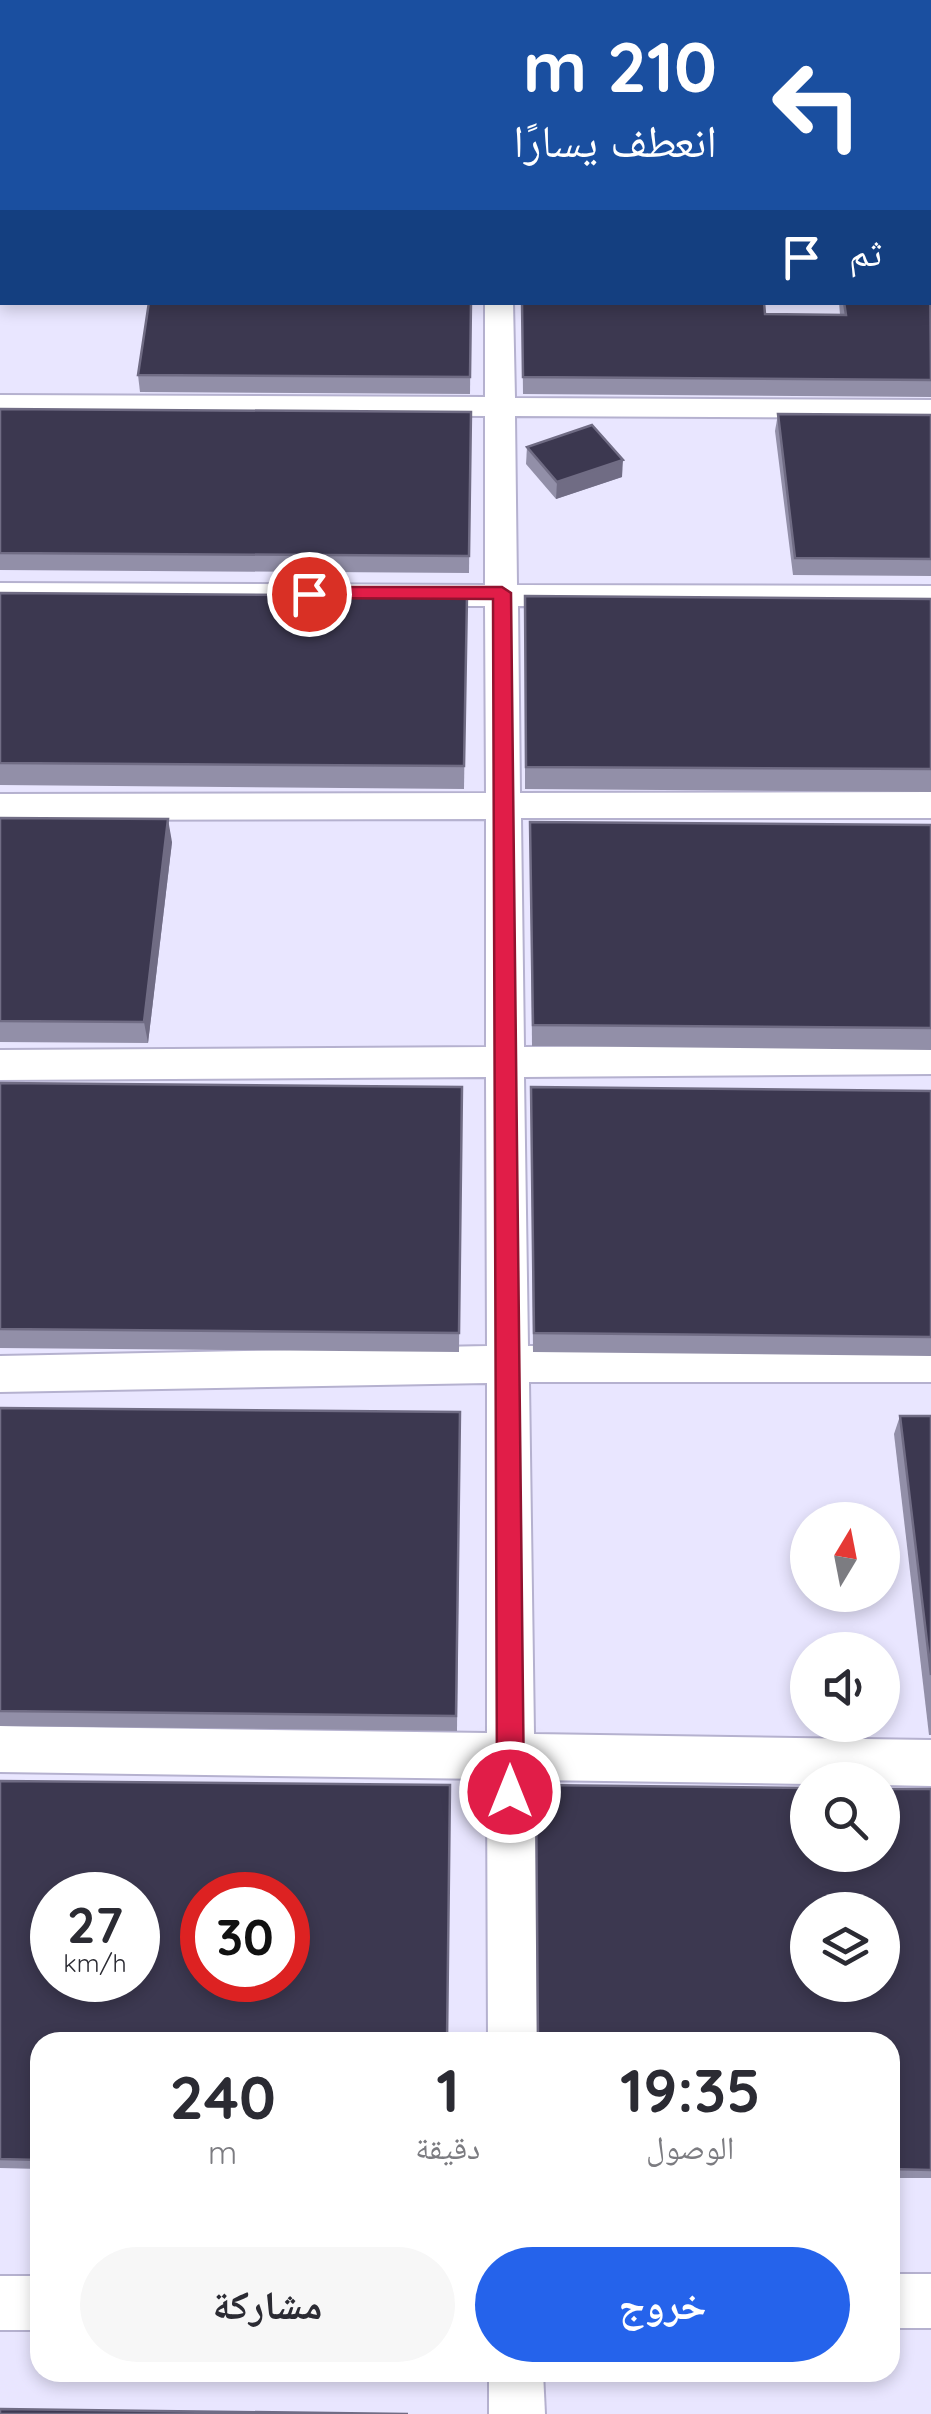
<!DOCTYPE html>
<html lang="ar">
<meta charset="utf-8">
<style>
:root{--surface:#fff;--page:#f7f7f7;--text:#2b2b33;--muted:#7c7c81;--accent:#2563eb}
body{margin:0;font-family:Quicksand,"Noto Naskh Arabic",sans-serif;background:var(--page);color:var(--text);direction:rtl;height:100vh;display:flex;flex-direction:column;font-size:38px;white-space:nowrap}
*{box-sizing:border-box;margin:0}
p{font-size:32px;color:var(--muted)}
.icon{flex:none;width:55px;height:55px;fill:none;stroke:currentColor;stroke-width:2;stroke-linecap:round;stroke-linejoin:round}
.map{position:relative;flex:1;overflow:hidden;direction:ltr}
.side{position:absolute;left:30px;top:2032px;width:870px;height:350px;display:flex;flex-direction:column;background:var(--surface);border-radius:30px;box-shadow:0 5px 15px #0003;direction:rtl}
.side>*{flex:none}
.hud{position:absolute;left:0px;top:0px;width:932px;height:305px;box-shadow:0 5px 15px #0003;direction:rtl;background:#1a4fa0;color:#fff;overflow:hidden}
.needle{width:65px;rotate:10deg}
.fabs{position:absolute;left:790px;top:1502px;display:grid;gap:20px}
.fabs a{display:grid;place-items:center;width:110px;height:110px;border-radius:50%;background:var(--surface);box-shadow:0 5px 15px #0003;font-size:50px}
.speed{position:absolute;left:30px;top:1872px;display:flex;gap:20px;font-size:50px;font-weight:700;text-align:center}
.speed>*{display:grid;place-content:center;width:130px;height:130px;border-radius:50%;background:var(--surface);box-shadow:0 5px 15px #0003;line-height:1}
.speed small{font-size:25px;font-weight:400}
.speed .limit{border:15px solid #d22;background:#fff;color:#111}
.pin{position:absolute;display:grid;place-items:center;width:85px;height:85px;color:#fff;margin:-42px;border:5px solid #fff;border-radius:50%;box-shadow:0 2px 10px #0007}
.me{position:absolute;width:110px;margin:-55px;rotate:0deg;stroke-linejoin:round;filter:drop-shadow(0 0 8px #0008)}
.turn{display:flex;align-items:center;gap:35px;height:210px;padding:0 50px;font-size:45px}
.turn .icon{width:130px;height:130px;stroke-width:2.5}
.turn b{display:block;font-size:70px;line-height:85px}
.then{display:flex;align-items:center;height:95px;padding:0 50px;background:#0003;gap:20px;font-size:38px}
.eta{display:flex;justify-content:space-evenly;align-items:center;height:170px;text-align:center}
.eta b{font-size:60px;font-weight:800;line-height:70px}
.action{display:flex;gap:20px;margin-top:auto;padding:20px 50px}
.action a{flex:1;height:115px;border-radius:60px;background:var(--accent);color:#fff;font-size:40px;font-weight:800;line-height:115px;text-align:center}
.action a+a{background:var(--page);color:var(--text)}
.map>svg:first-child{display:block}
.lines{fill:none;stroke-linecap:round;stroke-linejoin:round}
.street-casing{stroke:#b5b1cf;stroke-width:4}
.street{fill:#fff;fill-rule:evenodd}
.wall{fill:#928fa8}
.shaded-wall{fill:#706c84}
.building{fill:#3c3850;stroke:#706c84;stroke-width:2.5;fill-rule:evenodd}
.route{fill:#e11d48;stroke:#92132f;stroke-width:2.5}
</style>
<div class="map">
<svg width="931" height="2414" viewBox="0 0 931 2414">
<rect width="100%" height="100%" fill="#e9e6ff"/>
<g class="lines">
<g class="street-casing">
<g id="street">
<rect x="0" y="86" width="2" height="16"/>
<rect x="930" y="86" width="1" height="16"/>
<rect x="930" y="240" width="1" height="16"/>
<rect x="0" y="241" width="2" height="16"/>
<polygon points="485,302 513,302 515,398 931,400 931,418 515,416 517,585 931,586 931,608 518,606 520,793 931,792 931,818 521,818 524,1047 931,1044 931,1074 524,1077 528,1346 931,1346 931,1382 529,1382 534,1734 931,1740 931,1786 882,1785 882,1780 808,1780 808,1784 535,1780 538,2042 488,2042 487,1779 0,1772 0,1726 487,1733 487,1383 0,1392 0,1356 487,1346 486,1077 0,1080 0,1050 486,1047 486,819 0,820 0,794 486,793 485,606 0,605 0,583 485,585 485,416 0,413 0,395 485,397"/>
<rect x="890" y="2274" width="41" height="54"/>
<rect x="0" y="2276" width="40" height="54"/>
<polygon points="489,2372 543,2372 545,2414 489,2414"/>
</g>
</g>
<use href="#street" class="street"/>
</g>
<g class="wall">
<polygon points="298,0 421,0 411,2 300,2"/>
<rect x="779" y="0" width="21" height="2"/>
<polygon points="841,0 892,0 892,2 841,1"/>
<rect x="0" y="112" width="2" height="126"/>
<polygon points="931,254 931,397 523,394 522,302 765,314 840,315 839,302 930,302"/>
<polygon points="471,302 470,394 140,392 138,375"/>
<polygon points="0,409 471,412 469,573 0,570"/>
<polygon points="778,414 931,415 931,576 793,575 775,431"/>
<polygon points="527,447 622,477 556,499 526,464"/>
<polygon points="0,593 467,596 464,789 0,785"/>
<polygon points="525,596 931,599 931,792 525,789"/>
<polygon points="0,818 172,842 148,1043 0,1042"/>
<polygon points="530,822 931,825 931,1050 532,1046"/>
<polygon points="0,1083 462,1087 459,1352 0,1348"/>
<polygon points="531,1087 931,1091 931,1356 533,1352"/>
<polygon points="0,1408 460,1412 457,1731 0,1726"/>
<polygon points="900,1416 931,1416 931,1735 929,1735 894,1434"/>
<polygon points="0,1781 40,2042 40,2169 0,2168"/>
<polygon points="536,1785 931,1789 931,2178 890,2178 890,2042 537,2042"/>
</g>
<g class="shaded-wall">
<polygon points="397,0 421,0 411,2 397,2"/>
<polygon points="623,460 622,477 556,499 557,482"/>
<polygon points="168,819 172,842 148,1043 144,1022"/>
</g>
<g class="building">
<rect x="0" y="112" width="2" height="109"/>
<rect x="930" y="117" width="1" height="110"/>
<polygon points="930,254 931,380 523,377 522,302 764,302 765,314 846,315 844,302 930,302"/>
<polygon points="149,302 471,302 470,377 138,375"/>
<polygon points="0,409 471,412 469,556 0,553"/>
<polygon points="778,414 931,415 931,559 795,558"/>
<polygon points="592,425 623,460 557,482 527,447"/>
<polygon points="0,593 467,596 464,766 0,763"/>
<polygon points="525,596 931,599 931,769 526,767"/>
<polygon points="0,818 168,819 144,1022 0,1021"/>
<polygon points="530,822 931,825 931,1028 533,1025"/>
<polygon points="0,1083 462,1087 459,1333 0,1329"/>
<polygon points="531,1087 931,1091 931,1337 534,1333"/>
<polygon points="0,1408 460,1412 456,1716 0,1711"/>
<polygon points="900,1416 931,1416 931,1675"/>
<path d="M 0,1781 L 450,1785 L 447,2042 L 40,2042 L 40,2160 L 0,2159 ZM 52,1895 L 138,1895 L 138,1980 L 52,1980 ZM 202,1895 L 288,1895 L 288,1980 L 202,1980 Z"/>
<path d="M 536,1785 L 808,1788 L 808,1855 L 882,1855 L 882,1789 L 931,1789 L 931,2170 L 890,2169 L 890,2042 L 538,2042 ZM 808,1910 L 882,1910 L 882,1985 L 808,1985 Z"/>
<polygon points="0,2409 408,2414 0,2414"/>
</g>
<polygon class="route" points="309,587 502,587 511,593 524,1792 520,1802 510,1806 501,1802 497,1792 493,599 302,598 302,589"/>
</svg>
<div class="fabs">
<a><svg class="needle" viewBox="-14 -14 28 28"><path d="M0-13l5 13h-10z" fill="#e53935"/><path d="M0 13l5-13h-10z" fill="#7c7c81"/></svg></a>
<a><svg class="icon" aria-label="sound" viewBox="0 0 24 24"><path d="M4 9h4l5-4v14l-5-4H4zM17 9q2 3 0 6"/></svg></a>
<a><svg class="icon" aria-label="search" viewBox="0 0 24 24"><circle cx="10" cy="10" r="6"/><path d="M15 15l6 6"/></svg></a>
<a><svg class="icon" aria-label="layers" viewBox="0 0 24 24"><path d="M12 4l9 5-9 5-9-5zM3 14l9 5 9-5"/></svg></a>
</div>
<div class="speed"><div>27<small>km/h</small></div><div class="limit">30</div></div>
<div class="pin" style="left:309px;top:594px;background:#d93025"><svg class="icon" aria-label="arrive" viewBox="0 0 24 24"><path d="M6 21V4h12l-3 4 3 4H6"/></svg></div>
<svg class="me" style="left:510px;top:1792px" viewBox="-20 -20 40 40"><circle r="17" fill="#e11d48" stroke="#fff" stroke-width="3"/><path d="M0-11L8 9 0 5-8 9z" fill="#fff"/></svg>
<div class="hud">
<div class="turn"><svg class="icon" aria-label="left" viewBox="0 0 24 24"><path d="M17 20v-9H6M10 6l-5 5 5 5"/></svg><div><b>210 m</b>انعطف يسارًا</div></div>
<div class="then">ثم<svg class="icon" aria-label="arrive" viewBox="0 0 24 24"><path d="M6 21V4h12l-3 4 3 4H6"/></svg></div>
</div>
<section class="side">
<div class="eta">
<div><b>19:35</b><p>الوصول</p></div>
<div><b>1</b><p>دقيقة</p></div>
<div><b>240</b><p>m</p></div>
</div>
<div class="action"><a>خروج</a><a>مشاركة</a></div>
</section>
</div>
